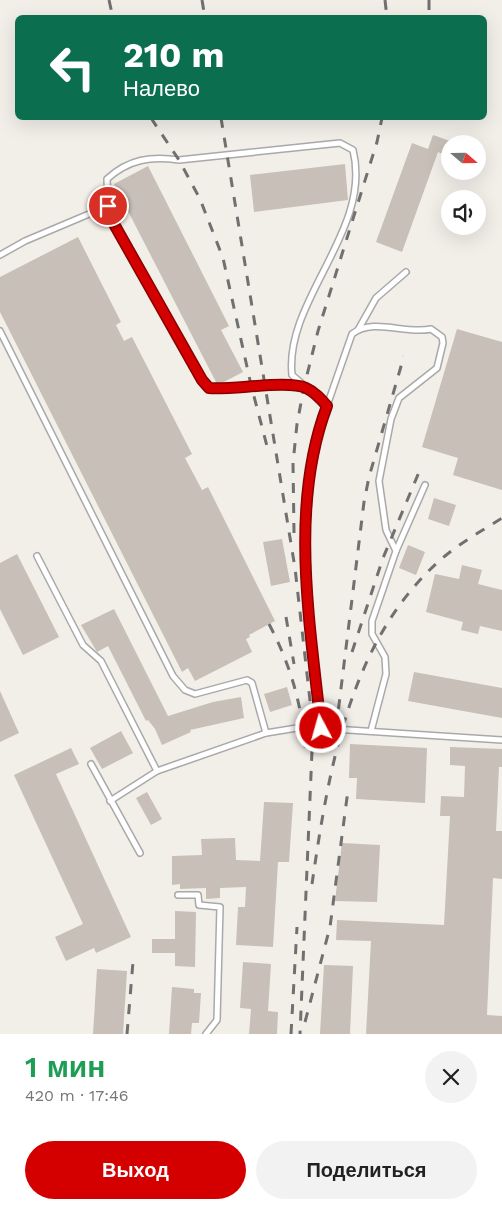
<!DOCTYPE html>
<html lang="ru">
<meta charset="utf-8">
<style>
:root{--surface:#fff;--page:#f2f2f2;--text:#222;--muted:#767676;--accent:#d40000}
body{margin:0;font-family:"Work Sans",sans-serif;background:var(--page);color:var(--text);height:100vh;display:flex;flex-direction:column;font-size:19px;white-space:nowrap}
*{box-sizing:border-box;margin:0}
p{font-size:16px;color:var(--muted)}
.icon{flex:none;width:28px;height:28px;fill:none;stroke:currentColor;stroke-width:2;stroke-linecap:round;stroke-linejoin:round}
.map{position:relative;height:1034px;overflow:hidden}
.drawer{display:flex;flex-direction:column;background:var(--surface);flex:1}
.drawer>*{flex:none}
.banner{position:absolute;left:15px;top:15px;width:472px;height:105px;border-radius:8px;box-shadow:0 5px 20px #0002;background:#0b6e4f;color:#fff;overflow:hidden}
.needle{width:32px;rotate:110deg}
.fabs{position:absolute;left:441px;top:135px;display:grid;gap:10px}
.fabs a{display:grid;place-items:center;width:45px;height:45px;border-radius:50%;background:var(--surface);box-shadow:0 5px 20px #0002;font-size:25px}
.pin{position:absolute;display:grid;place-items:center;width:42px;height:42px;color:#fff;margin:-21px;border:2px solid #fff;border-radius:50%;box-shadow:0 1px 5px #0007}
.me{position:absolute;width:55px;margin:-28px;rotate:354deg;stroke-linejoin:round;filter:drop-shadow(0 0 4px #0008)}
.turn{display:flex;align-items:center;gap:18px;height:105px;padding:0 25px;font-size:22px}
.turn .icon{width:65px;height:65px;stroke-width:2.5}
.turn b{display:block;font-size:35px;line-height:42px}
.round{display:grid;place-items:center;flex:none;width:52px;height:52px;border-radius:26px;background:var(--page)}
.summary{display:flex;align-items:center;justify-content:space-between;height:85px;padding:0 25px}
h1{font-size:30px;font-weight:600;line-height:38px;color:#1e9e55}
.button{display:flex;gap:10px;margin-top:auto;padding:10px 25px}
.button a{flex:1;height:58px;border-radius:30px;background:var(--accent);color:#fff;font-size:20px;font-weight:600;line-height:58px;text-align:center}
.button a+a{background:var(--page);color:var(--text)}
.map>svg:first-child{display:block}
.building{fill:#c7bfb8}
.lines{fill:none;stroke-linecap:round;stroke-linejoin:round}
.service-casing{stroke:#a9a9a9;stroke-width:8}
.service{stroke:#fff;stroke-width:5}
.rail{stroke:#707070;stroke-width:3;stroke-dasharray:10 10;stroke-linecap:butt}
.route-casing{stroke:#8a0000;stroke-width:12}
.route{stroke:#d40000;stroke-width:9}
</style>
<div class="map">
<svg width="502" height="1034" viewBox="0 0 502 1034">
<rect width="100%" height="100%" fill="#f2efe9"/>
<g class="building">
<polygon points="433,135 450,141 450,157 438,152 402,252 376,242 412,143 428,149"/>
<polygon points="345,164 348,200 254,212 250,175"/>
<polygon points="148,166 229,326 221,330 243,372 220,384 217,384 114,184"/>
<polygon points="78,237 121,322 116,325 124,341 132,337 192,454 185,458 202,490 208,487 275,621 249,635 250,637 246,639 252,652 195,681 188,668 182,672 0,312 0,277"/>
<polygon points="457,329 502,342 502,490 453,475 458,458 422,447"/>
<polygon points="434,498 456,505 449,526 428,519"/>
<polygon points="282,539 290,582 271,586 263,542"/>
<polygon points="408,545 425,552 416,575 399,568"/>
<polygon points="17,554 59,637 23,655 0,609 0,563"/>
<polygon points="462,565 482,570 478,584 502,590 502,631 480,626 478,634 461,630 463,622 426,612 435,574 459,579"/>
<polygon points="114,609 168,716 213,702 241,697 244,718 190,730 191,732 162,745 155,729 148,720 146,721 108,646 97,652 81,625"/>
<polygon points="414,672 502,688 502,718 408,701"/>
<polygon points="287,687 292,705 270,712 264,694"/>
<polygon points="0,691 19,733 0,742"/>
<polygon points="121,731 133,753 102,769 90,748"/>
<polygon points="350,744 427,748 425,803 356,799 357,778 349,778"/>
<polygon points="450,747 502,749 502,767 499,767 496,831 502,831 502,879 493,878 487,1015 502,1016 502,1034 366,1034 371,941 336,940 337,920 444,925 450,816 440,816 441,796 464,797 465,766 450,765"/>
<polygon points="71,748 79,764 56,774 131,937 96,953 94,948 66,961 55,937 83,924 14,775"/>
<polygon points="147,792 162,819 151,825 136,798"/>
<polygon points="264,802 293,803 289,862 278,862 273,947 236,945 238,907 245,907 246,887 220,888 220,898 206,899 206,888 180,889 180,884 172,885 172,856 202,855 201,839 235,838 236,860 260,861"/>
<polygon points="342,843 380,845 377,902 335,901"/>
<polygon points="175,911 196,912 195,967 175,966 175,953 152,953 152,939 175,939"/>
<polygon points="243,962 271,964 268,1011 278,1012 277,1034 249,1034 251,1009 240,1008"/>
<polygon points="324,965 353,966 350,1034 320,1034"/>
<polygon points="97,969 127,971 123,1034 93,1034"/>
<polygon points="172,987 194,989 194,993 201,993 199,1023 192,1023 191,1034 169,1034"/>
</g>
<g class="lines">
<g class="service-casing">
<g id="service">
<polyline points="0,255 25,241 108,206"/>
<polyline points="358,330 376,298 406,272"/>
<polyline points="0,331 173,676 185,690 195,694 247,680 252,683 266,733"/>
<path d="M 304,387 L 263,385 L 252,388 L 209,388 L 201,380 L 115,224 L 108,206 L 107,179 C 129,159 151,156 179,160 L 340,143 L 353,150 C 373,230 284,300 292,375 L 327,405"/>
<polyline points="396,551 425,485"/>
<polyline points="37,556 83,645 101,661 157,771"/>
<path d="M 321,727 L 304,554 L 311,475 L 321,423 L 352,334 C 374,317 405,335 431,329 L 442,337 L 443,343 L 437,368 L 399,398 L 391,419 L 379,481 L 386,530 L 396,551 L 372,621 L 372,634 L 385,657 L 386,674 L 371,731"/>
<polyline points="91,764 140,853"/>
<polyline points="110,801 157,771 266,733 303,727 502,740"/>
<polyline points="178,895 198,895 199,905 220,907 217,1020 206,1034"/>
</g>
</g>
<use href="#service" class="service"/>
<g class="rail">
<polyline points="109,0 113,18"/>
<polyline points="202,0 205,18"/>
<polyline points="385,0 387,18"/>
<polyline points="429,0 429,18"/>
<polyline points="151,118 179,160 200,199 223,258 251,385 268,450"/>
<polyline points="221,118 295,568 313,727 300,1034"/>
<polyline points="294,533 293,463 297,424 304,387 318,331 377,142 382,118"/>
<polyline points="286,617 294,664"/>
<path d="M 269,624 C 292,668 302,706 306,755"/>
<polyline points="352,652 383,558 422,465"/>
<polyline points="336,729 364,502 369,477 404,356"/>
<path d="M 312,884 C 329,768 350,636 445,556 C 462,542 483,530 502,518"/>
<polyline points="305,1022 330,927 348,790"/>
<polyline points="127,1034 133,962"/>
<polyline points="291,1034 297,927"/>
</g>
</g>
<g class="lines">
<g class="route-casing">
<path id="route" d="M 108,206 L 114,224 L 202,380 L 209,388 C 233,390 288,380 306,388 C 315,392 321,399 327,406 C 289,506 310,623 321,728"/>
</g>
<use href="#route" class="route"/>
</g>
</svg>
<div class="fabs">
<a><svg class="needle" viewBox="-14 -14 28 28"><path d="M0-13l5 13h-10z" fill="#e53935"/><path d="M0 13l5-13h-10z" fill="#767676"/></svg></a>
<a><svg class="icon" aria-label="sound" viewBox="0 0 24 24"><path d="M4 9h4l5-4v14l-5-4H4zM17 9q2 3 0 6"/></svg></a>
</div>
<div class="pin" style="left:108px;top:206px;background:#d93025"><svg class="icon" aria-label="arrive" viewBox="0 0 24 24"><path d="M6 21V4h12l-3 4 3 4H6"/></svg></div>
<svg class="me" style="left:321px;top:728px" viewBox="-20 -20 40 40"><circle r="17" fill="#d40000" stroke="#fff" stroke-width="3"/><path d="M0-11L8 9 0 5-8 9z" fill="#fff"/></svg>
<div class="banner">
<div class="turn"><svg class="icon" aria-label="left" viewBox="0 0 24 24"><path d="M17 20v-9H6M10 6l-5 5 5 5"/></svg><div><b>210 m</b>Налево</div></div>
</div>
</div>
<section class="drawer">
<div class="summary"><div><h1>1 мин</h1><p>420 m · 17:46</p></div><a class="round"><svg class="icon" aria-label="close" viewBox="0 0 24 24"><path d="M6 6l12 12M18 6L6 18"/></svg></a></div>
<div class="button"><a>Выход</a><a>Поделиться</a></div>
</section>
